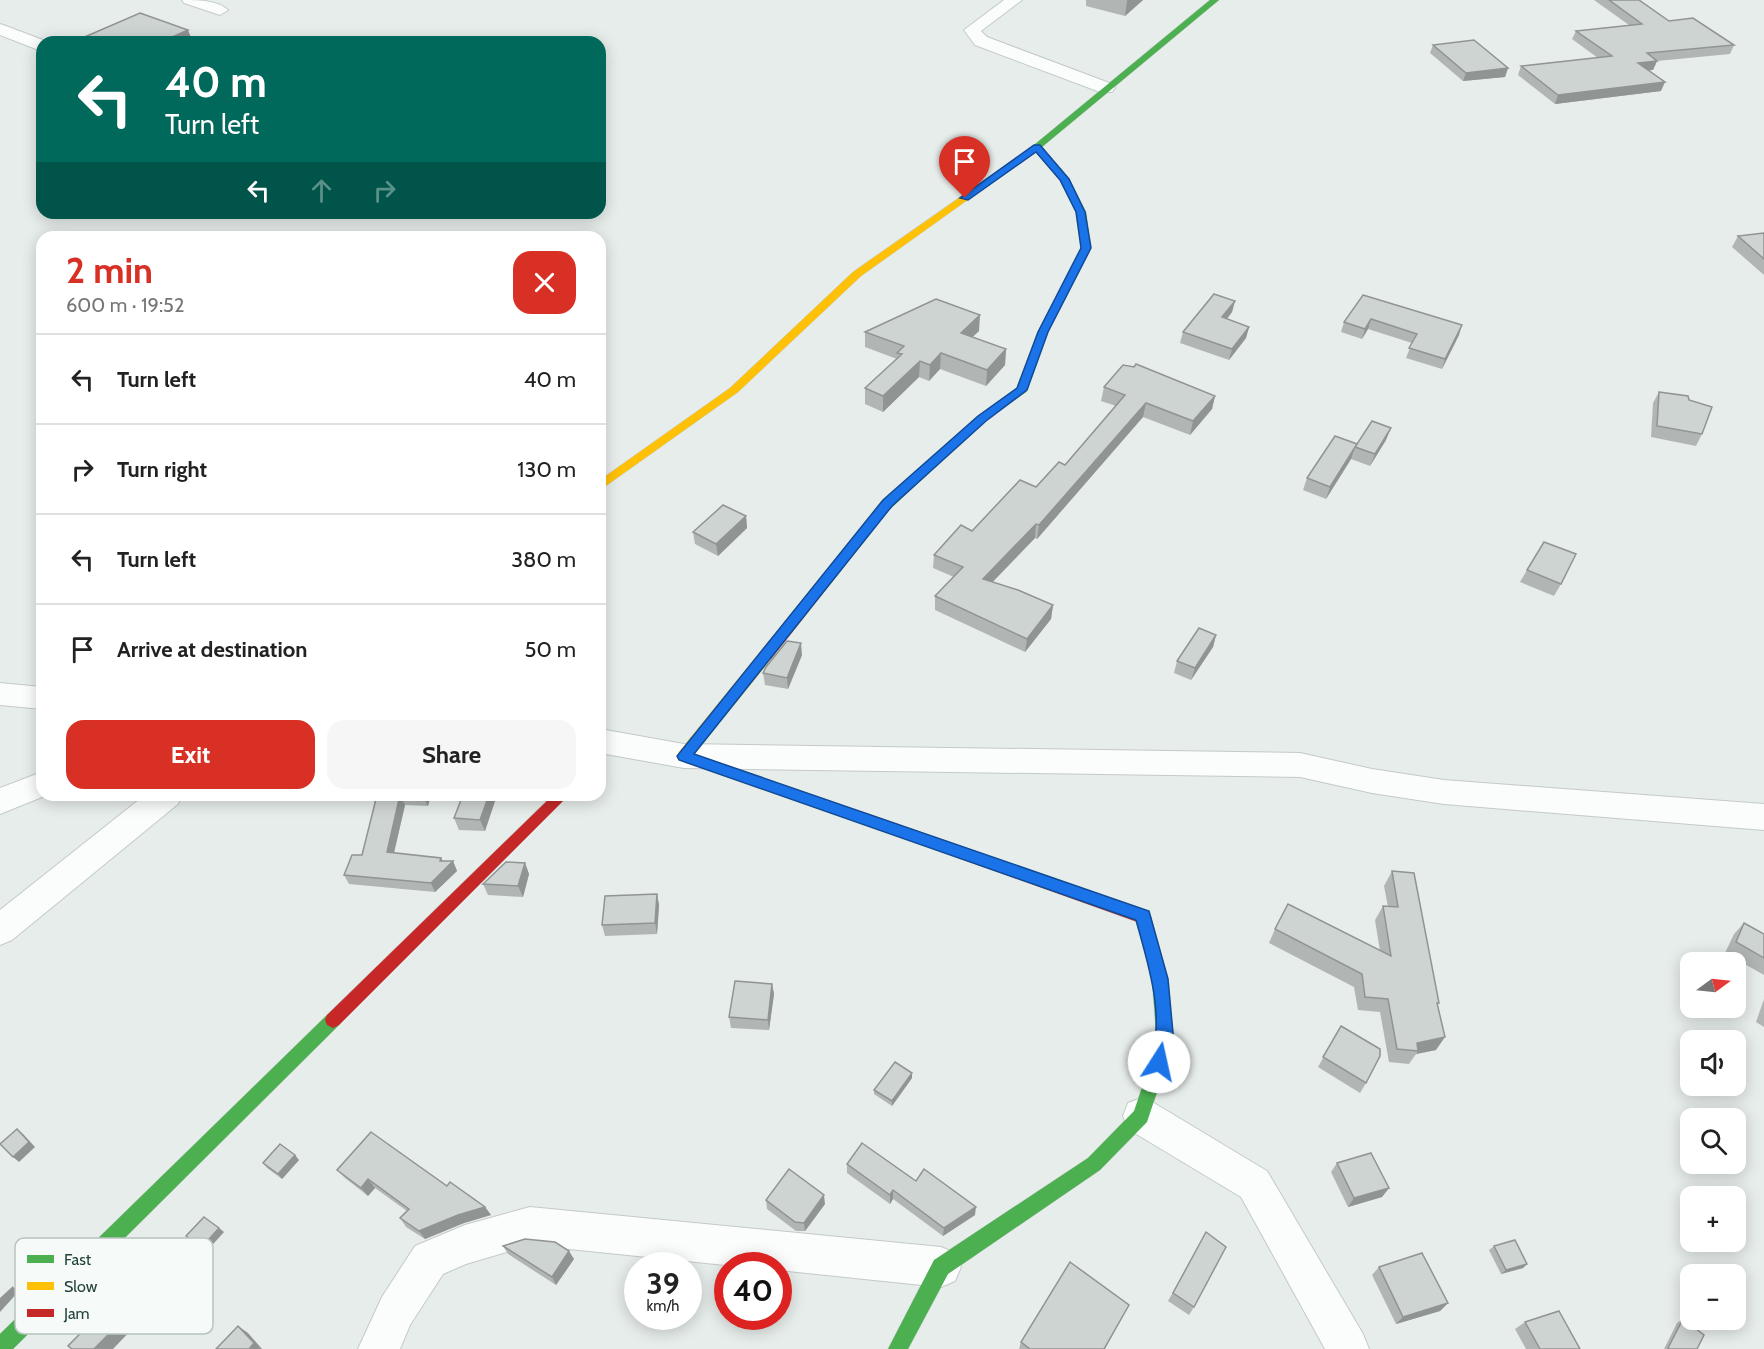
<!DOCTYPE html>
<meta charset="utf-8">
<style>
:root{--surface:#fff;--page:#f6f6f6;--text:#222;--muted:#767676;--line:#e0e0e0;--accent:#d93025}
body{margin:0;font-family:Cabin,sans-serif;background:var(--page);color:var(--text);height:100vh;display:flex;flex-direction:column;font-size:22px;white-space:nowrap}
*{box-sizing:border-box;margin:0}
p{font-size:20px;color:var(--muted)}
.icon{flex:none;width:33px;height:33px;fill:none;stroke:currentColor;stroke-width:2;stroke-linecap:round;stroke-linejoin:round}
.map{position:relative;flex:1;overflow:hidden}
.side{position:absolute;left:36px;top:231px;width:570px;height:570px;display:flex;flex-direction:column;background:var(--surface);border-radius:18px;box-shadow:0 3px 15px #0003}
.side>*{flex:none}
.hud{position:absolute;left:36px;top:36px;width:570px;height:183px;border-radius:18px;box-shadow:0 3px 15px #0003;background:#00695c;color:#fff;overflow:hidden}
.needle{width:39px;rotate:75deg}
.buttons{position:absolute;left:1680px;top:952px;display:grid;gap:12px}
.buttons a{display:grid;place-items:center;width:66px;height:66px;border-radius:12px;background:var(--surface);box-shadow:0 3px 15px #0003;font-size:30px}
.speed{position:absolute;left:624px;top:1252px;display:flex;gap:12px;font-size:30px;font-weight:700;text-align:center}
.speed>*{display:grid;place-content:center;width:78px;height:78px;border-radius:50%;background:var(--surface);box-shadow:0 3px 15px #0003;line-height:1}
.speed small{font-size:15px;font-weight:400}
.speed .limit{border:9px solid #d22;background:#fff;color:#111}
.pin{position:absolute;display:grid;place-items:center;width:51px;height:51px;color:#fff;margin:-62px -26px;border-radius:50% 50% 50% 0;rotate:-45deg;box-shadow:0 0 6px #0007}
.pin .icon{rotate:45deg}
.me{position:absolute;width:66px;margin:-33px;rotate:10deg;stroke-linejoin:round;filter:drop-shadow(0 0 4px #0008)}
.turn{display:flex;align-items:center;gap:21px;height:126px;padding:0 30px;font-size:27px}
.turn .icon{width:78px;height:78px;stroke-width:2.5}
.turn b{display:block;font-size:42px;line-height:51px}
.lanes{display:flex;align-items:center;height:57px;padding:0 30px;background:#0003;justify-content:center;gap:30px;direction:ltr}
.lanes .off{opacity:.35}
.round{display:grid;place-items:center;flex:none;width:63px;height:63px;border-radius:18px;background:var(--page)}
.overview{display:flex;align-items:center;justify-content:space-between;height:102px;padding:0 30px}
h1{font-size:36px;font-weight:700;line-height:45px;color:var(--accent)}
.cta{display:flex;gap:12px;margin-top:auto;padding:12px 30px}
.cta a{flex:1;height:69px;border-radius:18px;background:var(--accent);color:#fff;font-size:24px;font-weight:700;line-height:69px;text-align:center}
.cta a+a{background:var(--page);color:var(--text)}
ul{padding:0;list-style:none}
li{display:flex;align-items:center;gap:18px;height:90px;padding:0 30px;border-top:2px solid var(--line)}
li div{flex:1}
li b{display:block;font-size:22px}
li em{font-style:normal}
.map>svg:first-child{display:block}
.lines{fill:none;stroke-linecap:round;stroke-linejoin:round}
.street-casing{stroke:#c4cac8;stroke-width:2}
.fast-casing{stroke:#c3cac8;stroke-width:1}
.slow-casing{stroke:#c3cac8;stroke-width:1}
.jam-casing{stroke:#c3cac8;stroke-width:1}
.street{fill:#fbfcfc;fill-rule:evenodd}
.fast{fill:#4caf50;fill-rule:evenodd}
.slow{fill:#ffc107;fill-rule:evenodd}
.jam{fill:#c62828;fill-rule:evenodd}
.wall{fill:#b1b6b5}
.shaded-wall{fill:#909493}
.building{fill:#ced4d2;stroke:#909493;stroke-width:1.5}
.route{fill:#1a73e8;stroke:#114b97;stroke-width:1.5}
.key{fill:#f6fbf9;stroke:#b7c4c0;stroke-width:1.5}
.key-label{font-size:16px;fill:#23423b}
</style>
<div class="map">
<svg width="1764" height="1349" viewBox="0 0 1764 1349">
<rect width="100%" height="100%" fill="#e7edea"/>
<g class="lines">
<g class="street-casing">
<g id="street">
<path d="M 182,0 C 197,0 217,0 228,10 L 220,15 L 184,3 Z"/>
<polygon points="1004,0 1022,0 981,31 987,37 1112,84 1115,88 1112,92 1100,92 975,45 964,30"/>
<polygon points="0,24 6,26 48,42 42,42 42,50 36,49 0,35"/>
<polygon points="0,683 42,687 42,709 0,705"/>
<polygon points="600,729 684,744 1300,753 1372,769 1444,780 1764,804 1764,830 1444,804 1372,793 1300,777 684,768 600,753"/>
<polygon points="42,772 42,795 47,795 0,814 0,788"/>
<polygon points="145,795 182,795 178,804 12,940 0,945 0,910"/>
<polygon points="1141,1098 1154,1103 1267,1171 1363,1334 1369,1349 1325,1349 1241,1197 1128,1129 1123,1116 1128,1103"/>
<polygon points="530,1207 941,1247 955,1253 961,1267 955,1281 941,1287 778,1270 778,1266 735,1266 530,1245 466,1264 443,1274 410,1325 400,1349 358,1349 382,1297 415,1246 465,1225"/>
</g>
</g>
<g class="fast-casing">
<g id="fast">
<polygon points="1210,0 1219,0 1042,147 1069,179 1086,212 1091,248 1048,332 1026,392 986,420 888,511 880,511 878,508 880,505 978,416 1017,388 1038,332 1081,248 1076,212 1060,180 1036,152 985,188 977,186 1034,145"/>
<polygon points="1143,910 1149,912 1151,917 1168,979 1173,1044 1147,1122 1100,1170 948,1274 908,1349 888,1349 934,1260 1088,1158 1134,1111 1157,1044 1152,979 1135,917 1137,912"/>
<polygon points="333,1012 339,1015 341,1020 339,1025 13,1349 0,1349 0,1334 327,1015"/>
</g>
</g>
<g class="slow-casing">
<g id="slow">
<polygon points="979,184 987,186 861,276 738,392 600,490 600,480 730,388 853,272"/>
<polygon points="766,650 771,651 773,655 771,659 694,754 871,815 873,819 871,823 866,825 679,760 677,756 679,752 761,651"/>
</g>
</g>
<g class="jam-casing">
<g id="jam">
<polygon points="884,504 888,505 890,508 888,511 771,659 761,659 759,655 761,651 880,505"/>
<polygon points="553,795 569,795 339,1025 333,1028 327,1025 325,1020 327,1015"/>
<polygon points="866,813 1149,912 1151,917 1149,922 1143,924 861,823 859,819 861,815"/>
</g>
</g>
<use href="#street" class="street"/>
<use href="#fast" class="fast"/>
<use href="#slow" class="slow"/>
<use href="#jam" class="jam"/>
</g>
<g class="wall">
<polygon points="1086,0 1143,0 1125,16 1086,6"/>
<polygon points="1594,0 1639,0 1669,21 1734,45 1730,54 1657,61 1653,70 1648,70 1661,91 1555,104 1518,75 1521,66 1598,58 1572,39 1576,31 1629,25"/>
<polygon points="1433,45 1508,68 1505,77 1463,81 1430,53"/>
<polygon points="1764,233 1764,275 1732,247 1738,236"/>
<polygon points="1363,295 1459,335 1442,369 1406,358 1412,343 1368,329 1362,339 1341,332 1344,322"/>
<polygon points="1235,301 1232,312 1227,319 1249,327 1246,338 1229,360 1180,343 1183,332"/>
<polygon points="979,331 972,337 1006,349 1005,365 986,386 940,369 929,381 919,377 883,412 865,404 865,388 897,359 865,347 865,332"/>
<polygon points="1104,387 1215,396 1212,409 1190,435 1143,417 1037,539 1035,538 992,582 1053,605 1051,619 1025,652 935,610 935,596 954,577 933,568 934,555 972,531 1036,487 1065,465 1116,406 1101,401"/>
<polygon points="1659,392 1689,400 1702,434 1696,446 1651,437 1653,403"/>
<polygon points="1386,440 1370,466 1351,459 1326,499 1303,490 1307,478 1357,444"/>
<polygon points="746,516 747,528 718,556 695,544 693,532"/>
<polygon points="1527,570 1561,584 1554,596 1520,582"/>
<polygon points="1216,635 1213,647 1191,680 1174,673 1177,661"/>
<polygon points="802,655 788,689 765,685 763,673"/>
<polygon points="375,795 431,795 428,806 405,805 394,853 443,861 453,861 457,871 435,892 349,884 344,875 362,855 376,798"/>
<polygon points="463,795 497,795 485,831 459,830 454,818"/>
<polygon points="525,863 529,874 523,897 488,895 483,884"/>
<polygon points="1392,871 1439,1003 1437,1006 1436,1050 1416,1054 1409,1064 1389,1062 1380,1012 1358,1010 1354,987 1269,943 1275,929 1380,951 1375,920 1383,906 1388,907 1384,886"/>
<polygon points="657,894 659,905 657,934 605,936 602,925"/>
<polygon points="1744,923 1764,934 1764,975 1725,953 1734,934"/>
<polygon points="772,984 774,994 769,1030 731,1028 729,1017"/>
<polygon points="1764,999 1764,1027 1756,1022"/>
<polygon points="1341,1026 1366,1083 1360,1093 1318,1067"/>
<polygon points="912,1078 892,1106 874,1094 874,1090"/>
<polygon points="299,1160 282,1179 267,1168 263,1163"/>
<polygon points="1337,1163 1389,1188 1382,1197 1348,1207 1331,1172"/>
<polygon points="847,1164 916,1181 975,1215 943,1236 893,1199 890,1204 847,1173"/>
<polygon points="337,1170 447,1186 485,1207 491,1215 464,1223 425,1239 406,1227 400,1218 407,1211 375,1188 368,1196 345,1178"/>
<polygon points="766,1200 825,1204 805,1231 796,1231 767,1209"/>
<polygon points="1206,1232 1194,1307 1189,1315 1168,1301"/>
<polygon points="503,1246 574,1259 556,1285 508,1254"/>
<polygon points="1494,1246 1527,1264 1523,1268 1501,1274 1489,1250"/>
<polygon points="1379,1267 1448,1303 1440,1311 1396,1324 1372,1275"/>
<polygon points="1129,1305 1105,1349 1019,1349 1021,1342"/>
<polygon points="1683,1319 1697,1349 1664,1349 1677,1323"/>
<polygon points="1525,1322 1580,1349 1526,1349 1515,1329"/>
</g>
<g class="shaded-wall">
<polygon points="1127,0 1143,0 1125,16 1127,1"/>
<polygon points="188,30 192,40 188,42 161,42"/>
<polygon points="1657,61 1653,70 1635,72 1638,63"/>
<polygon points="1508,68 1505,77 1463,81 1466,73"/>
<polygon points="1665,82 1661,91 1555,104 1558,95"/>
<polygon points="1235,301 1232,312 1219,329 1222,317"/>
<polygon points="980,315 979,331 960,349 961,333"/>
<polygon points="1371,319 1368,329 1362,339 1365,329"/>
<polygon points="1462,325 1459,335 1442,369 1445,359"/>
<polygon points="1249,327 1246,338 1229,360 1232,349"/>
<polygon points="1006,349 1005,365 986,386 987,370"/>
<polygon points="941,353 940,369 929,381 930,365"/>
<polygon points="920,361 919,377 883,412 883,396"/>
<polygon points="1215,396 1212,409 1190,435 1193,421"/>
<polygon points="1146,403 1143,417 1037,539 1039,525"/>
<polygon points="1391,428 1386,440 1370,466 1375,454"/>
<polygon points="1355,447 1351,459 1326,499 1330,487"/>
<polygon points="746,516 747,528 718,556 716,544"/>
<polygon points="1036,524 1035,538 982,593 983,579"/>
<polygon points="1053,605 1051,619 1025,652 1027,639"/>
<polygon points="1216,635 1213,647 1191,680 1195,668"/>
<polygon points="801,643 802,655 788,689 787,678"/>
<polygon points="400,795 405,805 392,861 387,852"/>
<polygon points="424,795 431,795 428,806 423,797"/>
<polygon points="489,795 497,795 485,831 480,820"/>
<polygon points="441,858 446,867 453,861 457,871 435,892 431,883"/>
<polygon points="525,863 529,874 523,897 518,886"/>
<polygon points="657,894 659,905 657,934 655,923"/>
<polygon points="772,984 774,994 769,1030 768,1020"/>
<polygon points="1445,1037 1436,1050 1416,1054 1418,1051 1417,1043"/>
<polygon points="912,1073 912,1078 892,1106 892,1101"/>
<polygon points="17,1129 23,1134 35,1147 19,1162 13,1157"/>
<polygon points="295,1155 299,1160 282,1179 278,1174"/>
<polygon points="368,1179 375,1188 368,1196 361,1188"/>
<polygon points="1389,1188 1382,1197 1348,1207 1354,1198"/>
<polygon points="893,1190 893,1199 890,1204 890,1195"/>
<polygon points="824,1195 825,1204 805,1231 804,1223"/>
<polygon points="485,1207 491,1215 464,1223 425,1239 419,1231 458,1215"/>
<polygon points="976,1207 975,1215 943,1236 944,1228"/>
<polygon points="219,1228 224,1232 206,1252 201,1248"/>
<polygon points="569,1251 574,1259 556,1285 552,1277"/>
<polygon points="1527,1264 1523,1268 1501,1274 1506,1270"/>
<polygon points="134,1279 144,1287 159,1301 113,1349 94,1349"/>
<polygon points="13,1287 19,1291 0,1312 0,1301"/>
<polygon points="1448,1303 1440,1311 1396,1324 1403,1317"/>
<polygon points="238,1326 248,1333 262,1349 249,1349"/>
</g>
<g class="building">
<polygon points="1609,0 1639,0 1669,21 1693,18 1734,45 1647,53 1657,61 1638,63 1665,82 1558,95 1521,66 1612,56 1576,31 1642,24"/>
<polygon points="140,13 188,30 161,42 73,42"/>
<polygon points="1474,40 1508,68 1466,73 1433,45"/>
<polygon points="1764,233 1764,259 1738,236"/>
<polygon points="1214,294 1235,301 1222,317 1249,327 1232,349 1183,332"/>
<polygon points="1363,295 1462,325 1445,359 1409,348 1417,334 1371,319 1365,329 1344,322"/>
<polygon points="936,299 980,315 961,333 1006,349 987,370 941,353 930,365 920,361 883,396 865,388 902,354 897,353 904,346 865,332"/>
<polygon points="1136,364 1215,396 1193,421 1146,403 1039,525 1036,524 983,579 1018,590 1053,605 1027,639 935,596 963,567 934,555 961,525 972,531 1020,480 1036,487 1059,462 1065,465 1125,395 1104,387 1123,365 1134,367"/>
<polygon points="1659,392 1688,396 1689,400 1712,407 1702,434 1657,426"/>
<polygon points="1372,421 1391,428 1375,454 1355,447"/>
<polygon points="1335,436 1357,444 1330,487 1307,478"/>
<polygon points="723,505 746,516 716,544 693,532"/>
<polygon points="1544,542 1576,554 1561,584 1527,570"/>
<polygon points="1199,628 1216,635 1195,668 1177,661"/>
<polygon points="787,641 801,643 787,678 763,673 766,667"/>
<polygon points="377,795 424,795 423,797 400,795 387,852 441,858 440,861 453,861 431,883 344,875 352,855 362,855"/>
<polygon points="463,795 489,795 480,820 454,818"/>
<polygon points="506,862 525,863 518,886 483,884"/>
<polygon points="1392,871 1414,873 1439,1003 1437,1003 1445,1037 1417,1043 1418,1051 1397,1049 1388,999 1365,997 1362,974 1275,929 1288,904 1391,956 1383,906 1398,907"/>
<polygon points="657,894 655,923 602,925 605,896"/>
<polygon points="1744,923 1764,934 1764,958 1736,942"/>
<polygon points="735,981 772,984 768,1020 729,1017"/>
<polygon points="1341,1026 1380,1049 1380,1056 1366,1083 1323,1057"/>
<polygon points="895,1062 912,1073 892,1101 874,1090"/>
<polygon points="17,1129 29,1142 13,1157 0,1144"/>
<polygon points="371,1132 447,1186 450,1182 485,1207 458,1215 419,1231 400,1218 409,1209 368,1179 361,1188 337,1170"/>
<polygon points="862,1143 916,1181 924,1169 976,1207 944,1228 893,1190 890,1195 847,1164"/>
<polygon points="280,1144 295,1155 278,1174 263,1163"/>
<polygon points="1371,1153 1389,1188 1354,1198 1337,1163"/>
<polygon points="789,1169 824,1195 804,1223 795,1222 766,1200"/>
<polygon points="204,1217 219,1228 201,1248 186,1236"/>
<polygon points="1206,1232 1226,1247 1194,1307 1173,1293"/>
<polygon points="525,1239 555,1242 569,1251 552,1277 503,1246"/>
<polygon points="1515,1240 1527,1264 1506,1270 1494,1246"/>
<polygon points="1422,1253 1448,1303 1403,1317 1379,1267"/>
<polygon points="1070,1262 1129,1305 1104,1349 1030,1349 1021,1342"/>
<polygon points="134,1279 149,1293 94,1349 72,1349 68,1346"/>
<polygon points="13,1287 0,1301 0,1299"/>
<polygon points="1559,1311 1580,1349 1540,1349 1525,1322"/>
<polygon points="1683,1319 1704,1335 1697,1349 1670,1349 1668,1348"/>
<polygon points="238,1326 254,1343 249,1349 216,1349"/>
</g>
<path class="route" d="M 1034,145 L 1040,145 L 1069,179 L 1085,212 L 1091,248 L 1048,332 L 1027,390 L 986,421 L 892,506 L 694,754 L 1149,911 L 1168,979 L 1174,1044 L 1165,1068 L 1159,1070 L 1153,1068 L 1150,1062 C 1166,1017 1148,964 1136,920 L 679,760 L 677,756 L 883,500 L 978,416 L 1017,388 L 1038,332 L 1081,248 L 1076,212 L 1060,180 L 1036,152 L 968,200 L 960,198 Z"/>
<rect x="15" y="1238" width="198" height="96" rx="9" class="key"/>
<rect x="27" y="1255" width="27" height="8" fill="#4caf50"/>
<rect x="27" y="1282" width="27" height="8" fill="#ffc107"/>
<rect x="27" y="1309" width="27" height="8" fill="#c62828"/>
<g class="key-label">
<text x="64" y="1265">Fast</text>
<text x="64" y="1292">Slow</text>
<text x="64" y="1319">Jam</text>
</g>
</svg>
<div class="buttons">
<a><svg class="needle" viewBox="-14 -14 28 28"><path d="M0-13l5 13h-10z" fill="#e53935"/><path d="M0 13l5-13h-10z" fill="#767676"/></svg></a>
<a><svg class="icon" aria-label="sound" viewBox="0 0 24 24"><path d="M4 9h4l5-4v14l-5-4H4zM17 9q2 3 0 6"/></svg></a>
<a><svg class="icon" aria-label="search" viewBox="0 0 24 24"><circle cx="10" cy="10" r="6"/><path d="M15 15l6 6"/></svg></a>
<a>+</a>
<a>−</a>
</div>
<div class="speed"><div>39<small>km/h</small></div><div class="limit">40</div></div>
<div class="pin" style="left:965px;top:198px;background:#d93025"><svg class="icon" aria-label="arrive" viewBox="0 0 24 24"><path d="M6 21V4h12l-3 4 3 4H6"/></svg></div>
<svg class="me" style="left:1159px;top:1062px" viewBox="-20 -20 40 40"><circle r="19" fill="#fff"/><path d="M0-13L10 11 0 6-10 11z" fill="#1a73e8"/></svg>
<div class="hud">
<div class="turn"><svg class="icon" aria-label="left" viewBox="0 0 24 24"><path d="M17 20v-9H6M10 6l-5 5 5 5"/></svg><div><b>40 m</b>Turn left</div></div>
<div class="lanes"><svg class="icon" aria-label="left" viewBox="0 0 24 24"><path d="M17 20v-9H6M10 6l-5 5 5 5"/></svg><svg class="icon off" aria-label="ahead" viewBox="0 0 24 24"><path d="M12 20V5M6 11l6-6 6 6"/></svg><svg class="icon off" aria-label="right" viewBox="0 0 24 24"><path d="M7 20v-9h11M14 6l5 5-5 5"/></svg></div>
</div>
<section class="side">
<div class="overview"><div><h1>2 min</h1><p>600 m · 19:52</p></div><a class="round" style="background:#d93025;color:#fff"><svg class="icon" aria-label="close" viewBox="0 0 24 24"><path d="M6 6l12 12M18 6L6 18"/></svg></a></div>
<ul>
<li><svg class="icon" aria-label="left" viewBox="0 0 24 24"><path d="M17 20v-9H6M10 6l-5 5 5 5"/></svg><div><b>Turn left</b></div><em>40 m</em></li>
<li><svg class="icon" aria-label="right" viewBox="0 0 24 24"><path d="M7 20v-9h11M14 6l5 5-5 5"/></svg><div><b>Turn right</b></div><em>130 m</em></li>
<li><svg class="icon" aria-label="left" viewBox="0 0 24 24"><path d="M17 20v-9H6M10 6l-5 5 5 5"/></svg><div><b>Turn left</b></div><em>380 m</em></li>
<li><svg class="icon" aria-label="arrive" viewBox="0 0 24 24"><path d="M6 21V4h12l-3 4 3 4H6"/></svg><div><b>Arrive at destination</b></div><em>50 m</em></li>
</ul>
<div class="cta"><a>Exit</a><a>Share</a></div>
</section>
</div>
